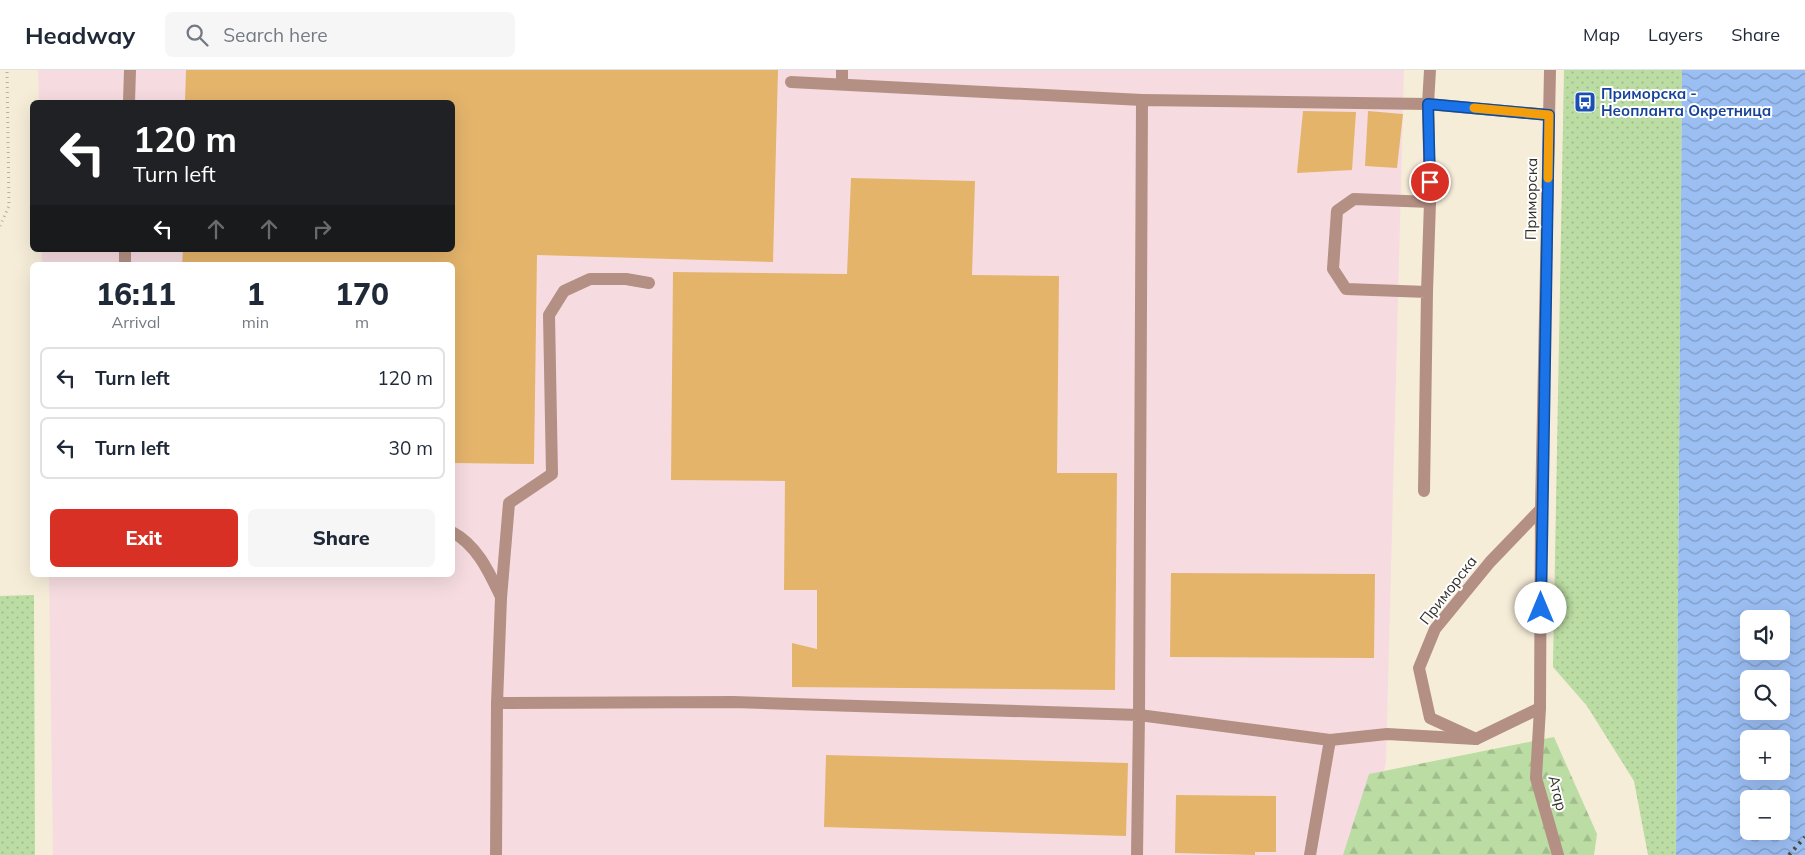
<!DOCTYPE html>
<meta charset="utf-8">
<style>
:root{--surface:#fff;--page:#f6f6f7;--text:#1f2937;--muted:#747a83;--line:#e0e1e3;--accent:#d93025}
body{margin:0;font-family:Mulish,sans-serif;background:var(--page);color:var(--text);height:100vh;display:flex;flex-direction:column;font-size:19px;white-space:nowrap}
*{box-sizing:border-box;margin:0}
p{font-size:16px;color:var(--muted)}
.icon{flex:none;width:28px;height:28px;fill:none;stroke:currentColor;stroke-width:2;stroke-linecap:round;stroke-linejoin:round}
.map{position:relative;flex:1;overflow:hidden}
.panel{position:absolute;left:30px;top:192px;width:425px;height:315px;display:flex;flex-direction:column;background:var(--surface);border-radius:8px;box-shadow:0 5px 20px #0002}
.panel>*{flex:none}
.guide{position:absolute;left:30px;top:30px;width:425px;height:152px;border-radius:8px;box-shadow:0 5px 20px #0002;background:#202124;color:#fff;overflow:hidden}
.fabs{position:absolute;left:1740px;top:540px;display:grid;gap:10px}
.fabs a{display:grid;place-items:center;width:50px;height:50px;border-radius:8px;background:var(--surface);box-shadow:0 5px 20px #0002;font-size:25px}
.pin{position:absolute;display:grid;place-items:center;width:42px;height:42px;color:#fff;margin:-21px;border:2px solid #fff;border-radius:50%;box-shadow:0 1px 5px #0007}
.me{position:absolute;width:55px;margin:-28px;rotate:0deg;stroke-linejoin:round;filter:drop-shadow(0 0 4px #0008)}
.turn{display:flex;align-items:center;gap:18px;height:105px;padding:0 20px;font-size:22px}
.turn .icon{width:65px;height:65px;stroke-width:2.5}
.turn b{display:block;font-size:35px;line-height:42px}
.lanes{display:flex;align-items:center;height:48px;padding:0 20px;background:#0003;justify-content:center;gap:25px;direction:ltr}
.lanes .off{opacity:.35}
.eta{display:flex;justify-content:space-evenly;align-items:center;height:85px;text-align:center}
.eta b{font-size:30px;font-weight:800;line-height:35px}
.button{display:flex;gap:10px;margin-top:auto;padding:10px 20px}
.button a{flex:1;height:58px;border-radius:8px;background:var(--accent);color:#fff;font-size:20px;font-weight:800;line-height:58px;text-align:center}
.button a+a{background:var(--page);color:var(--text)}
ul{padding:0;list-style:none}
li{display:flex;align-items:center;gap:15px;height:62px;margin:0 10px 8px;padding:0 10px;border:2px solid var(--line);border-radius:8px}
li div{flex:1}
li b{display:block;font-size:19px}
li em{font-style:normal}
header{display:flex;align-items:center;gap:30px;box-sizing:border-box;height:70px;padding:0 25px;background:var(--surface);border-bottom:1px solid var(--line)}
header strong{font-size:24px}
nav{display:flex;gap:28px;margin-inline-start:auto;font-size:18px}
.search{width:350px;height:45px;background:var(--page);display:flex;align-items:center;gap:12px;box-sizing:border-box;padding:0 18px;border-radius:8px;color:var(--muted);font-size:19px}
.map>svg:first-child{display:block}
.industrial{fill:#f6dce1}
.grass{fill:url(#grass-dots)}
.forest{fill:url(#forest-firs)}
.water{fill:url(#water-waves);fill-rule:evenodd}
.building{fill:#e4b46b}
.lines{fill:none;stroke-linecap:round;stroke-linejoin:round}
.path{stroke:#b8b0a0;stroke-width:3;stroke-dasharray:1 4;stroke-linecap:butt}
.minor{stroke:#b49084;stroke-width:12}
.rail{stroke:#4f4a41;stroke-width:4;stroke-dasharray:2.5 5;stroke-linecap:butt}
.route-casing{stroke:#114b97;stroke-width:12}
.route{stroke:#1a73e8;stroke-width:9}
.slow{stroke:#f59e0b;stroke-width:9}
.labels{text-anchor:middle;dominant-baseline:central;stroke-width:4;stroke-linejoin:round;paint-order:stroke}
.transit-label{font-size:15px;font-weight:bold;fill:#164399;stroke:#fff;text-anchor:start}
.street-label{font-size:15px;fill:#343029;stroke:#fff}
</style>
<header>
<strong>Headway</strong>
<div class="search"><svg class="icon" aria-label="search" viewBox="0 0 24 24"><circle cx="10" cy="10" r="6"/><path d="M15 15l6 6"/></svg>Search here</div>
<nav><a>Map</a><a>Layers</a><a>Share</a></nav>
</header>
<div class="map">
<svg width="1805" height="785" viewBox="0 0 1805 785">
<defs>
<pattern id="grass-dots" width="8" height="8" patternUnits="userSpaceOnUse" patternTransform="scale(1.25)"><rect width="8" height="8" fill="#bbdca3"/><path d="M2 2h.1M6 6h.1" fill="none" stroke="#a1bd8c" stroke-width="1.8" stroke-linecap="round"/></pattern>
<pattern id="forest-firs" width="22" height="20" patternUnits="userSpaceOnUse" patternTransform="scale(1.25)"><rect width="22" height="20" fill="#bbdca3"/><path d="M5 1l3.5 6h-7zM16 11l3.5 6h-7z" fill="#a1bd8c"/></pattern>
<pattern id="water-waves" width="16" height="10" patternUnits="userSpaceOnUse" patternTransform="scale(1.25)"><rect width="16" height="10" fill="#9bbef3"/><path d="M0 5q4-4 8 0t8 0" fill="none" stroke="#7f9bc5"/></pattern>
</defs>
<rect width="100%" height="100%" fill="#f6edd9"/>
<polygon class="industrial" points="38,0 1404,0 1386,692 1365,785 53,785 49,505 452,505 452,195 42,195 42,180 452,180 452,32 39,32"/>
<g class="grass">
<polygon points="1564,0 1682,0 1676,785 1648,785 1634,711 1587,636 1553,597"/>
<polygon points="34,525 35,785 0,785 0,526"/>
</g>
<polygon class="forest" points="1554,667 1597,764 1594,785 1343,785 1369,704"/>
<path class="water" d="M 1682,0 L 1805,0 L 1805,785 L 1676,785 ZM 1749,549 L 1781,549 L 1781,581 L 1749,581 ZM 1749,609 L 1781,609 L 1781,641 L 1749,641 ZM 1749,669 L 1781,669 L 1781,701 L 1749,701 ZM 1749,729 L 1781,729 L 1781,761 L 1749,761 Z"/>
<g class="building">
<polygon points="186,0 778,0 773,192 537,185 534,394 452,393 452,195 182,195 183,180 452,180 452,32 185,32"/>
<polygon points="1303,41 1356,42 1352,100 1297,103"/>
<polygon points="1368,41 1403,44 1397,98 1365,96"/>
<polygon points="851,108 975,111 972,205 1059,206 1057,403 1117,403 1115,620 792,617 792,573 817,579 817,520 784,520 785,411 671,410 673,202 847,204"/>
<polygon points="1171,503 1375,504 1374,588 1170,587"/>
<polygon points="826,685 1128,693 1126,766 824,757"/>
<polygon points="1176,725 1276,726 1276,782 1255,782 1255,785 1175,783"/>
</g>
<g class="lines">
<polyline class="path" points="0,156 9,136 7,0"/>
<g class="minor">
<polyline points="1430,0 1428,34 1549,45"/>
<polyline points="791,12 1142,30"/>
<polyline points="842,14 842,0"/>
<polyline points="129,32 130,0"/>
<polyline points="125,195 125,180"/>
<polyline points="649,213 626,209 590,209 564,221 549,245 552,404 509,433 501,528 497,633 733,632 1139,645 1137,785"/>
<polyline points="1427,222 1430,132"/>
<polyline points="1424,421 1427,222 1346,219 1333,199 1337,141 1354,129 1430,132 1428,34 1142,30 1139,645 1330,670 1387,664 1476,669"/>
<polyline points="1541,439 1490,492 1435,559 1419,598 1430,648 1476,669 1540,638 1541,439 1550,0"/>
<path d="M 452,462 C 477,475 489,502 501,527"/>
<polyline points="1540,638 1536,708 1558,785"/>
<polyline points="496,785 497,633"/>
<polyline points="1310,785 1330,670"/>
</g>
<polyline class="rail" points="1789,785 1805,767"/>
</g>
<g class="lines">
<g class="route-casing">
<polyline id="route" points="1430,112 1428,34 1549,45 1541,538"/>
</g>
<use href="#route" class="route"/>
<polyline class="slow" points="1474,38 1549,45 1548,108"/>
</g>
<defs>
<g id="bus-square" transform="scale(1.125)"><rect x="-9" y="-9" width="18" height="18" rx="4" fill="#1a4fb4" stroke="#fff"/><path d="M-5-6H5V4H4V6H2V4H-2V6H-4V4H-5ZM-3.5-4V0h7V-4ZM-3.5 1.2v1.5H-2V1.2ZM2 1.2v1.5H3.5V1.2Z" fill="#fff"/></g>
</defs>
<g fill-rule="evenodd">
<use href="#bus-square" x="1585" y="32"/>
</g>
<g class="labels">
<g class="transit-label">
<text x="1601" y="23">Приморска -<tspan x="1601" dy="17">Неопланта Окретница</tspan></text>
</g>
<g class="street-label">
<text transform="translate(1531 129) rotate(-89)">Приморска</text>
<text transform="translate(1448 520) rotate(-52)">Приморска</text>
<text transform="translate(1558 723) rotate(76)">Атар</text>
</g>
</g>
</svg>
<div class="fabs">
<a><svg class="icon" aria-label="sound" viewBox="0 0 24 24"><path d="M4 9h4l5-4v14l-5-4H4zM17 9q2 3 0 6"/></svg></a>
<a><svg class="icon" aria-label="search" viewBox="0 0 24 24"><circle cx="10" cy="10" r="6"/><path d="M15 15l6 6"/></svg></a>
<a>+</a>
<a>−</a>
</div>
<div class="pin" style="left:1430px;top:112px;background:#d93025"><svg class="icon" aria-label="arrive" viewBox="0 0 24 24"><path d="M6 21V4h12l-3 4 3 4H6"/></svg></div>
<svg class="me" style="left:1541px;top:538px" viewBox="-20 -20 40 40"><circle r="19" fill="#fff"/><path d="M0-13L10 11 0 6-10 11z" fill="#1a73e8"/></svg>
<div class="guide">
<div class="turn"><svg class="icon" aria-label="left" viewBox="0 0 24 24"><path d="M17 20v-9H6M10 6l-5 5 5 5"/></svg><div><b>120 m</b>Turn left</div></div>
<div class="lanes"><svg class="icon" aria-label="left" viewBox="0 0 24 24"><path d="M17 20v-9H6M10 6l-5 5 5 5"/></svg><svg class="icon off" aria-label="ahead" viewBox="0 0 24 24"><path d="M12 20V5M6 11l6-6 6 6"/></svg><svg class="icon off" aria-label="ahead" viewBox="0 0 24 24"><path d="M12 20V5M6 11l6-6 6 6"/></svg><svg class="icon off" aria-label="right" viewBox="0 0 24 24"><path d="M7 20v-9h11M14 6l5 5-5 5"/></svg></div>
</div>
<section class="panel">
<div class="eta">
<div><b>16:11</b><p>Arrival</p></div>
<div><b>1</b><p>min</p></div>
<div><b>170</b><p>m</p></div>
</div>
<ul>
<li><svg class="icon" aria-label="left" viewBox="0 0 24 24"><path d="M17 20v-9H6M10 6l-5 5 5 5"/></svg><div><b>Turn left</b></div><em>120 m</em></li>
<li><svg class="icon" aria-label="left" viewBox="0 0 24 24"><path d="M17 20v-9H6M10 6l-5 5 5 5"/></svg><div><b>Turn left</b></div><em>30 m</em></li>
</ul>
<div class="button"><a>Exit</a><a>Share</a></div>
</section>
</div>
